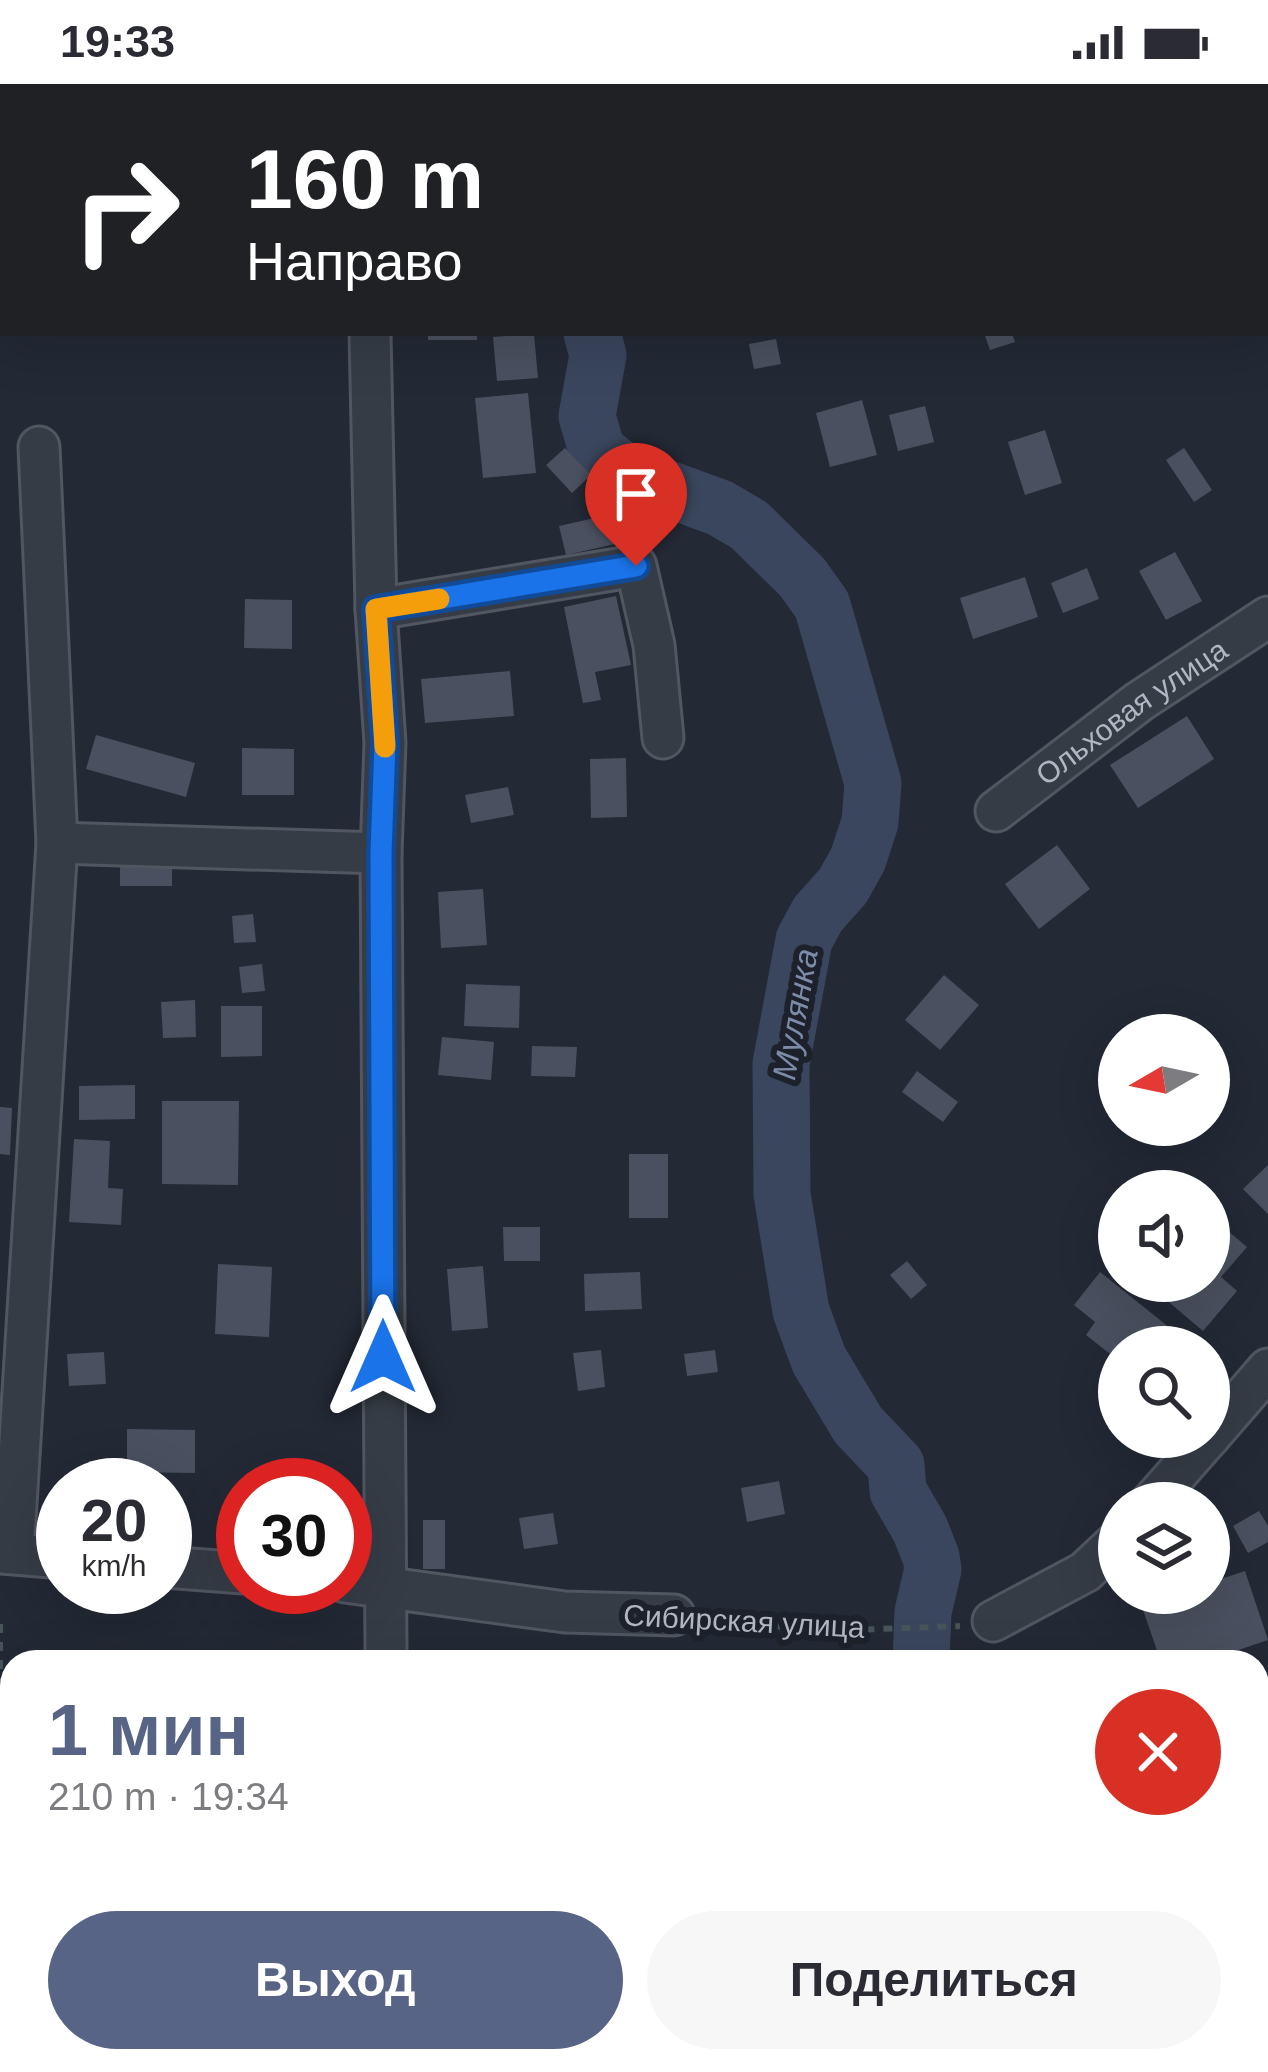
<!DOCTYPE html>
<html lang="ru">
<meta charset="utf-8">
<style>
:root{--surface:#fff;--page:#f7f7f7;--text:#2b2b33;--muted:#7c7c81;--accent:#586485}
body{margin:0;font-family:Helvetica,sans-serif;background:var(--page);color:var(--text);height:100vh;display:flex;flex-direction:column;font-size:45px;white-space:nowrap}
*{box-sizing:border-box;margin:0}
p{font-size:39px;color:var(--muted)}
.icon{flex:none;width:66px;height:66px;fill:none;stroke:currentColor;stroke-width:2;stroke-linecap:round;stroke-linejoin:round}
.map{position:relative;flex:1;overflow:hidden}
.panel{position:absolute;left:0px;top:1566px;width:1269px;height:423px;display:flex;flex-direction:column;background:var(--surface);border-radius:36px 36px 0 0;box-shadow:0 12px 48px #0002}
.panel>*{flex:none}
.banner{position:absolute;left:0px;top:0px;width:1269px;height:252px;box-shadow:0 12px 48px #0002;background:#202124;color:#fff;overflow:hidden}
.needle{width:78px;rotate:261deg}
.fabs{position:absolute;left:1098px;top:930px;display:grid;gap:24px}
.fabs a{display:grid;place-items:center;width:132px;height:132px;border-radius:50%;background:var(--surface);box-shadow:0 12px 48px #0002;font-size:60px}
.speed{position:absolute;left:36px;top:1374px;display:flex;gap:24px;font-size:60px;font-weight:700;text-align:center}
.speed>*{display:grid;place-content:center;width:156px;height:156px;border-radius:50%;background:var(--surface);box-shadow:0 12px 48px #0002;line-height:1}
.speed small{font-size:30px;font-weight:400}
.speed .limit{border:18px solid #d22;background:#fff;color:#111}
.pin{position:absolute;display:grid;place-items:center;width:102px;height:102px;color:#fff;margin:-123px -51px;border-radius:50% 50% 50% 0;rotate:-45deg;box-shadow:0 0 12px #0007}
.pin .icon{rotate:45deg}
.me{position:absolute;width:132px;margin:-66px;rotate:0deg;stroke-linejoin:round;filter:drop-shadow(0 0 9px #0008)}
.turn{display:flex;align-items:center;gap:42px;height:252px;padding:0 48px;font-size:54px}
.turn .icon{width:156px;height:156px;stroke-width:2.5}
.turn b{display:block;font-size:84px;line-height:102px}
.round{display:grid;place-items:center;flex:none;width:126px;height:126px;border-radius:63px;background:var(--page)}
.summary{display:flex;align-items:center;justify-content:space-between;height:204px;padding:0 48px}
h1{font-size:72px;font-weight:700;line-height:90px;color:var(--accent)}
.cta{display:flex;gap:24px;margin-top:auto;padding:24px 48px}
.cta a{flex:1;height:138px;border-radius:72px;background:var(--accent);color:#fff;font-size:48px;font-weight:700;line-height:138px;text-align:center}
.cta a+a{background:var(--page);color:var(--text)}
.status{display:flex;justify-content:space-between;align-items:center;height:84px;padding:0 60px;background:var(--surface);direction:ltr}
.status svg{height:33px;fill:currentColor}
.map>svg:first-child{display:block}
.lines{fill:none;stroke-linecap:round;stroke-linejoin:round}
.river{stroke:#3a465d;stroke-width:57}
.building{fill:#4a505f}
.minor-casing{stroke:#515661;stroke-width:45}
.highway-casing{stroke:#414651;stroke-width:60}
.path{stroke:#475458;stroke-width:6;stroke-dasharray:9 9;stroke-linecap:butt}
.minor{stroke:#363c46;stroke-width:39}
.highway{stroke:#6b6454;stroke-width:54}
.route-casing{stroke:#114b97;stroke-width:30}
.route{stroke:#1a73e8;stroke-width:21}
.slow{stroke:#f59e0b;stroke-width:21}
.labels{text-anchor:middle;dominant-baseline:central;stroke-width:12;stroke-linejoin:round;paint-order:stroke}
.street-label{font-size:30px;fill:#b1b6c3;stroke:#1c212b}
.water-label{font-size:33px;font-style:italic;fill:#7c8ba8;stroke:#1c212b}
</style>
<div class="status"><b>19:33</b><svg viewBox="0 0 49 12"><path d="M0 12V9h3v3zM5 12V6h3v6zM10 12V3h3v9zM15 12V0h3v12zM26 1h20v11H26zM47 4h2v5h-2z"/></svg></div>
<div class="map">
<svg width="1268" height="1988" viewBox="0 0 1268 1988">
<rect width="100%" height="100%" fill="#232935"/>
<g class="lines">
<g class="river">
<polyline points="669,3 671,0"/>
<polyline points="592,249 598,271 587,332 597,367 627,390 720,424 749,441 802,493 822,521 873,699 870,738 858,775 843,802 818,830 804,856 781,980 782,1110 801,1227 819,1276 858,1341 896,1381 898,1407 920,1445 931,1473 933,1485 923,1528 921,1578"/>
<polyline points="369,1988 374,1977"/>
</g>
</g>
<g class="building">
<rect x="428" y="249" width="49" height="7"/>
<polygon points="984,249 1012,249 1015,258 990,266"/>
<polygon points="534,250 538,294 497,297 493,253"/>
<polygon points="776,255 781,280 754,285 749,260"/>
<polygon points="528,309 536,389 483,394 475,314"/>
<polygon points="862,316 877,371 830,383 816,329"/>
<polygon points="925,322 934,358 898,367 889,331"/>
<polygon points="1045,346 1062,399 1025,411 1008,358"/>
<polygon points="565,364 591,391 572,409 546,381"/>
<polygon points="1184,364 1212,406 1194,418 1166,376"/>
<polygon points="608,431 615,460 566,471 559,442"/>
<polygon points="1175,468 1202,517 1166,536 1139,487"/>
<polygon points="1087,484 1099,515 1063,529 1051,499"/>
<polygon points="1025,493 1038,533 973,555 960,514"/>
<polygon points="616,512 631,581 595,588 601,616 583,619 564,523"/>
<polygon points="245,515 292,516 292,565 244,564"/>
<polygon points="510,587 514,632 425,639 421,595"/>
<polygon points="1187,632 1214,675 1138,724 1110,681"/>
<polygon points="96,651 195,679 186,713 86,685"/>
<polygon points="242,664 294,665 294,711 242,711"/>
<polygon points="626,674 627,733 591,734 590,675"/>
<polygon points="508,703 514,731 471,739 465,711"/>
<polygon points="1057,761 1090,805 1039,845 1005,800"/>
<rect x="120" y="779" width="52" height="23"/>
<polygon points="483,805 487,861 441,864 438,808"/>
<polygon points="253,830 256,858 234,859 232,832"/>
<polygon points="262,880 265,907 242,909 239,883"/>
<polygon points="944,891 979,921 940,966 905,936"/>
<polygon points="466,900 520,902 519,944 464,942"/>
<polygon points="195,916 196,953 163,954 161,918"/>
<polygon points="221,922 262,922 262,972 221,973"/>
<polygon points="442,953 494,958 491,996 438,991"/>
<polygon points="532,962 577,963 575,993 531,992"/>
<polygon points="917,987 958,1018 943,1038 902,1008"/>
<polygon points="135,1001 135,1035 79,1036 79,1002"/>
<polygon points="162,1017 239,1017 238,1101 162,1100"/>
<polygon points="0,1023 12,1024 10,1071 0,1070"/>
<polygon points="74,1055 110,1057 108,1104 123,1105 121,1141 69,1138"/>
<rect x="629" y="1070" width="39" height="64"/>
<polygon points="1268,1081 1268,1130 1243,1105"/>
<polygon points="1209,1131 1247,1163 1221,1193 1237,1207 1203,1247 1144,1197 1209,1197"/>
<polygon points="503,1143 540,1143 540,1177 504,1177"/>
<polygon points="907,1177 927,1201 911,1215 890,1191"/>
<polygon points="218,1180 272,1183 269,1253 215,1250"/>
<polygon points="483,1182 488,1244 452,1247 447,1185"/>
<polygon points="640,1188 642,1225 585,1227 584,1190"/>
<polygon points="1100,1188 1170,1244 1156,1263 1119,1263 1119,1277 1086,1251 1095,1238 1074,1221"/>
<polygon points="601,1266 605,1303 578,1307 573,1269"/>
<polygon points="715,1266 718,1288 687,1292 684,1270"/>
<polygon points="104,1268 106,1300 69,1302 67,1270"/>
<polygon points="127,1345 195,1346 195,1389 127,1388"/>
<polygon points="105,1395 105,1401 77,1401 77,1397"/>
<polygon points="779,1397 785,1430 747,1438 741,1404"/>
<polygon points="1259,1427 1268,1442 1268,1458 1248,1469 1233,1442"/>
<polygon points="553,1429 558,1460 524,1465 519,1434"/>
<rect x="423" y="1436" width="22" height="49"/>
<polygon points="1245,1487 1268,1556 1203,1578 1161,1578 1142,1523 1181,1509 1209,1509 1209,1499"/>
<polygon points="1257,1600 1268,1629 1268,1753 1257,1756"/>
</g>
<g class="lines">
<g class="minor-casing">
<g id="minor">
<polyline points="364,0 364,3"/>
<polyline points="1266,186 1268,185"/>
<polyline points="370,249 376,525 385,659 381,769 386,1565"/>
<polyline points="376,525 636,482 654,561 663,654"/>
<path id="s1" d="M 996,727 L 1140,617 L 1268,533"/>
<polyline points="57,759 381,769"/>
<polyline points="1209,1353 1268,1285"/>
<polyline points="1151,1419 1209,1353"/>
<polyline points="0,1469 63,1474"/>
<polyline points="13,1469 57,759 39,363"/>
<polyline points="165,1483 243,1489"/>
<polyline points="345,1498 565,1528 674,1531"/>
<polyline points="993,1537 1085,1488 1119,1456"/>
</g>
</g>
<g class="highway-casing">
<g id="highway">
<polyline points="1257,1878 1268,1875"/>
<polyline points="774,1988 822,1977"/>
<polyline points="1250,1988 1268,1984"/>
</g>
</g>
<g class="path">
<polyline points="704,1535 826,1547 960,1542"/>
<polyline points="0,1540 0,1775"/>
<polyline points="0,1799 5,1988"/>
<polyline points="1257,1817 1268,1814"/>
<polyline points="407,1983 424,1977"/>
</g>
<use href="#minor" class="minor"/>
<use href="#highway" class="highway"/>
</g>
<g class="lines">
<g class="route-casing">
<polyline id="route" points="383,1273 381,769 385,659 376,525 636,482"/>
</g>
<use href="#route" class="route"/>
<polyline class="slow" points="385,663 376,525 439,515"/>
</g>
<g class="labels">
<g class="street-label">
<text stroke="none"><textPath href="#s1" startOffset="168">Ольховая улица</textPath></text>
<text transform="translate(744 1537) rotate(3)">Сибирская улица</text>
</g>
<g class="water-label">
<text transform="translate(795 930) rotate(-80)">Мулянка</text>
</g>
</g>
</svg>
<div class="fabs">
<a><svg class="needle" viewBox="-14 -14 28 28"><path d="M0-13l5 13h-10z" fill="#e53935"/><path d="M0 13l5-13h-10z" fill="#7c7c81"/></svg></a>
<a><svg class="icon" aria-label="sound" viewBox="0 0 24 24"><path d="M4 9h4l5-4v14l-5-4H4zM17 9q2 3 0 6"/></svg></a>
<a><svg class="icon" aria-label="search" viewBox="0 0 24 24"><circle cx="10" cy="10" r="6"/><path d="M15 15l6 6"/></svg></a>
<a><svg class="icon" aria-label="layers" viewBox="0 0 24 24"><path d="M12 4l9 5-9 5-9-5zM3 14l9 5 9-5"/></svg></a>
</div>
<div class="speed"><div>20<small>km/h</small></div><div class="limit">30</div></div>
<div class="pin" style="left:636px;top:482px;background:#d93025"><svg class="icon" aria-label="arrive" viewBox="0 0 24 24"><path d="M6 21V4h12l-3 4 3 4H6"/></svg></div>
<svg class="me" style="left:383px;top:1273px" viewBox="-20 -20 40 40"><path d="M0-17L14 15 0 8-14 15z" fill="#1a73e8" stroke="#fff" stroke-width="4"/></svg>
<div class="banner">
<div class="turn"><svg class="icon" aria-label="right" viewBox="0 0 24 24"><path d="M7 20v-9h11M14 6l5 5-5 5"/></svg><div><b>160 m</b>Направо</div></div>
</div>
<section class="panel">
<div class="summary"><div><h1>1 мин</h1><p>210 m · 19:34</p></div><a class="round" style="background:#d93025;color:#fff"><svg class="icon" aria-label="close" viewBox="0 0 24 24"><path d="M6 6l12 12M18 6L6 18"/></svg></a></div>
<div class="cta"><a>Выход</a><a>Поделиться</a></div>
</section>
</div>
